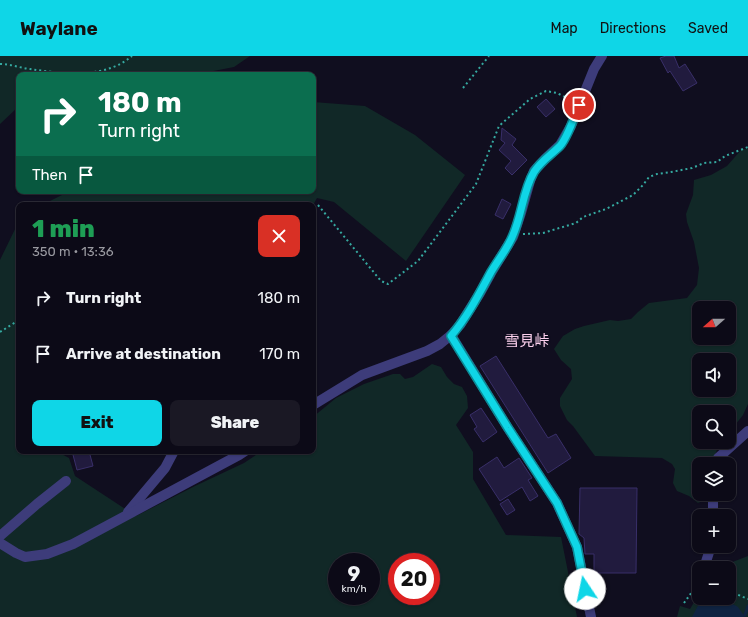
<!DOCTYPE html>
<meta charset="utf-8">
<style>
:root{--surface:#0c0a17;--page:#1a1824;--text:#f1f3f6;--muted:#9a9aa1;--line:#2c2b36;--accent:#0fd6e7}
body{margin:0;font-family:Rubik,"Noto Sans JP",sans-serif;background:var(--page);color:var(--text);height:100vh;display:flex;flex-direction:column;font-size:15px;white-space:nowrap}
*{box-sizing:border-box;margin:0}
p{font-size:13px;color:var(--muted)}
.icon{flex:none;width:22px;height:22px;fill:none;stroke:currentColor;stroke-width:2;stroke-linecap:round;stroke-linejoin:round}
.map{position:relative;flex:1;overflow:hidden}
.details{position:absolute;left:16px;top:146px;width:300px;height:252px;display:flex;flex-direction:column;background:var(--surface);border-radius:8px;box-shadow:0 1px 3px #0004,0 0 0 1px var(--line)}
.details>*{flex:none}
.guide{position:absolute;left:16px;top:16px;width:300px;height:122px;border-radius:8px;box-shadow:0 1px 3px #0004,0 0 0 1px var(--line);background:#0b6e4f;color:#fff;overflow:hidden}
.needle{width:26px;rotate:249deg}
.tools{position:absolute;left:692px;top:245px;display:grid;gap:8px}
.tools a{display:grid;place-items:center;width:44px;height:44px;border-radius:8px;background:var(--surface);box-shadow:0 1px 3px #0004,0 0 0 1px var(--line);font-size:20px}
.speed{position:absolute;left:328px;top:497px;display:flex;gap:8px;font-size:20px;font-weight:700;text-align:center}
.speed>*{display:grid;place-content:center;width:52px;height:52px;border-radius:50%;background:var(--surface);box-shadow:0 1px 3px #0004,0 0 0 1px var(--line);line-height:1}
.speed small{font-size:10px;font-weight:400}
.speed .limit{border:6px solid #d22;background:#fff;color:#111}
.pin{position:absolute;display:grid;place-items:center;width:34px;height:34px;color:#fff;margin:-17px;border:2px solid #fff;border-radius:50%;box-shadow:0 1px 4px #0007}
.me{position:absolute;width:44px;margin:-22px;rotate:349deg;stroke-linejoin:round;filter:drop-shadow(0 0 3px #0008)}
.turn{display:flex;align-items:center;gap:14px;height:84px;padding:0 16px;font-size:18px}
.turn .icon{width:52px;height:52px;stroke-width:2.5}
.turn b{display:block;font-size:28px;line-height:34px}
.then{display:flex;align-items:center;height:38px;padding:0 16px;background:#0003;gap:8px;font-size:15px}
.round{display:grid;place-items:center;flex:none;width:42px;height:42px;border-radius:8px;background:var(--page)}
.head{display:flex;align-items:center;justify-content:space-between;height:68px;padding:0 16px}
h1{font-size:24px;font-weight:800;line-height:30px;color:#1e9e55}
.action{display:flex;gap:8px;margin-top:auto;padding:8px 16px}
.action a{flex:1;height:46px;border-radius:8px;background:var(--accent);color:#111;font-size:16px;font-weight:800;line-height:46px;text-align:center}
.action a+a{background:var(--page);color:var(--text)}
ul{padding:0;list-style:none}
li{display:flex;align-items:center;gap:12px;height:56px;padding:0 16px}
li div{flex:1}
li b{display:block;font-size:15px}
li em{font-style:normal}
header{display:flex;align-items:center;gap:24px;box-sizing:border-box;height:56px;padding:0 20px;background:var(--accent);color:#111}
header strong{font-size:19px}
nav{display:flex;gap:22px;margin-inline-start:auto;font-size:14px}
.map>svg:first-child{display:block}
.green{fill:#112827;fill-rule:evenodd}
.water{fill:#0f2341}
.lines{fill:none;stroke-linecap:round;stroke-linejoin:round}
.stream{stroke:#0f2341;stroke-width:3}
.building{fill:#211b3e;stroke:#392f69}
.path{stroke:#35a9a0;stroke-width:2;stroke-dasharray:2 3;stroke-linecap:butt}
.minor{stroke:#3d3c7a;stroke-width:10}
.route-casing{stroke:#0a8b96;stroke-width:10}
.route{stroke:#0fd6e7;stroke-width:7}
.labels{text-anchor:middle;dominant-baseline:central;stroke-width:3.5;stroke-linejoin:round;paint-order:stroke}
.neighbourhood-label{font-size:15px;fill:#fcd0ed;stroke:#100e1f}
</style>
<header>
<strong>Waylane</strong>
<nav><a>Map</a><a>Directions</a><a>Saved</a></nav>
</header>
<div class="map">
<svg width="748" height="561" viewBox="0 0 748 561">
<rect width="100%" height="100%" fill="#100e1f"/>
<g class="green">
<polygon points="0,0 250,0 234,11 193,19 19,19 19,50 0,68"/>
<polygon points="313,46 365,50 415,79 465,119 406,205 334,146 317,142 313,149 42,149 70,135 313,135"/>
<path d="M 742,93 L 748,93 L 748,348 L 743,359 L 735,369 L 729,384 L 729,356 L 699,356 L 699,386 L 728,386 L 717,394 L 711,408 L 699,408 L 699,438 L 710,438 L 710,442 L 698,447 L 689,440 L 677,435 L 673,427 L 675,413 L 672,408 L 662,402 L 595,400 L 573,370 L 567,364 L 560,350 L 560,342 L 572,323 L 571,313 L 561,304 L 554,293 L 563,280 L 575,273 L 584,270 L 610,264 L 618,265 L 631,263 L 638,256 L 649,247 L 687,242 L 697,229 L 699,212 L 694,186 L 687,166 L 686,158 L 693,139 L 694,124 L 711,119 L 727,110 ZM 699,252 L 729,252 L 729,282 L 699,282 ZM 699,304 L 729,304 L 729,334 L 699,334 Z"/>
<path d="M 19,165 L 19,395 L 56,395 L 69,402 L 75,420 L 136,460 L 195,430 L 244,407 L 262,395 L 313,395 L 313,361 L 336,342 L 364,328 L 393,318 L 400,318 L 405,323 L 413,321 L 432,308 L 441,311 L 447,321 L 454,328 L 462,331 L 467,340 L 468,352 L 456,369 L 473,396 L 473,423 L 506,479 L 561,481 L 577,561 L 0,561 L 0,204 ZM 337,506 L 371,506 L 371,540 L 337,540 ZM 397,506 L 431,506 L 431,540 L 397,540 Z"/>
<polygon points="748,500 748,561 677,561 680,550 690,553 699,538 699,542 729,542 729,512 717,512"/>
</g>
<polygon class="water" points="702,542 722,542 738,551 745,561 692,561"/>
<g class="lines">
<polyline class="stream" points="745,559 748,550"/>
</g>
<g class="building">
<polygon points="666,0 674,0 679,12 685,8 697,27 683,35 670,15 668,17 660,2"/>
<polygon points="546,43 555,53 546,61 537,51"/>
<polygon points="502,72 516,83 512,89 527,104 512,119 505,112 511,105 499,94 505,87 501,84"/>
<polygon points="502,143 511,148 503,163 495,159"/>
<polygon points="496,300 548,382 556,378 571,402 548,417 480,310"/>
<polygon points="481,352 497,376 483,386 474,373 477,371 470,359"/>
<polygon points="72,395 89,395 93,410 77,414"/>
<polygon points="497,401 504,412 519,402 532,422 528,424 538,440 530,445 522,431 500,445 479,413"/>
<polygon points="580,432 637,432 636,517 594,517 594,498 585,498 584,482 579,478"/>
<polygon points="508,443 515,454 507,459 500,448"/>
</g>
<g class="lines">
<g class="path">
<path d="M 0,8 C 11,8 20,12 30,13 C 63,18 105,23 132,0"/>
<polyline points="463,32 489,0"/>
<polyline points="318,149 381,225 388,228 418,205 476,128 499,70 530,43 546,35 557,37 571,44"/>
<polyline points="523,178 543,177 576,167 583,161 606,153 633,139 643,129 649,121 657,118 671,116 692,112 704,107 717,106 725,100 748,91"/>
<polyline points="0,276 19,264"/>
<polyline points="729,535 748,543"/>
<polyline points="684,547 699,526"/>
</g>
<g class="minor">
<polyline points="451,279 508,372 557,447 577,491 591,561"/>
<polyline points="313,349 362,319 427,295 440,288 451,279 460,269 480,237 491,217 513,181 521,157 530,125 534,115 546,102 560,89 571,70 594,13 602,0"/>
<polyline points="717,408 718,402 748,375"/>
<polyline points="713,438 713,460"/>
<polyline points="128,456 165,412 174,395"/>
<polyline points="0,480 37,448 66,425"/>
<polyline points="0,487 16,497 25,501 47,498 73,488 239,399 245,395"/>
<polyline points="704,512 711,490"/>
</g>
</g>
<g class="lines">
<g class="route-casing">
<path id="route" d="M 579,49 C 575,60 567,82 560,90 C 551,99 541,105 534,116 C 523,134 522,159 513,179 C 508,192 498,204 491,216 C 479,238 468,260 451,280 L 508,372 L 557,447 L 577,491 L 585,533"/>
</g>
<use href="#route" class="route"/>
</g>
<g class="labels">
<g class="neighbourhood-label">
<text x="527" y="285">雪見峠</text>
</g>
</g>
</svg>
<div class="tools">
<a><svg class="needle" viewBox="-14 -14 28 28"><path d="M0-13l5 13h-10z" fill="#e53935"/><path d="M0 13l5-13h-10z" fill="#9a9aa1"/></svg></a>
<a><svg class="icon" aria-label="sound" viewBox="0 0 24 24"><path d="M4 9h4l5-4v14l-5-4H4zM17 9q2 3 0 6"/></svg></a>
<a><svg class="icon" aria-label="search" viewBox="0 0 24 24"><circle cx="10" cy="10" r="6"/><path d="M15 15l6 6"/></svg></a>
<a><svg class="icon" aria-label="layers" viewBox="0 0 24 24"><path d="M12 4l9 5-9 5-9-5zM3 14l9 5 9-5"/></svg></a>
<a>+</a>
<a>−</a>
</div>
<div class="speed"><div>9<small>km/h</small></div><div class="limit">20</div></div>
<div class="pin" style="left:579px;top:49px;background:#d93025"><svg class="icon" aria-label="arrive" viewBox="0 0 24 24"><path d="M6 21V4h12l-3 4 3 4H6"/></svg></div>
<svg class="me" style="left:585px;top:533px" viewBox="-20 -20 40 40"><circle r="19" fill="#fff"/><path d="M0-13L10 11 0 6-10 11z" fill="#0fd6e7"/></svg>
<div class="guide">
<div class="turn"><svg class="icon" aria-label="right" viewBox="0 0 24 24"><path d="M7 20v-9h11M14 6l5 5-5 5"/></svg><div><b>180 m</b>Turn right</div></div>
<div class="then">Then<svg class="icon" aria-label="arrive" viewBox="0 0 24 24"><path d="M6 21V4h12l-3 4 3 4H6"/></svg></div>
</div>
<section class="details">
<div class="head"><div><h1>1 min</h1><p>350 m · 13:36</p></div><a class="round" style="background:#d93025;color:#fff"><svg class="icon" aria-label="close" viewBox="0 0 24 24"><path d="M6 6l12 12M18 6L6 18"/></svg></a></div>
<ul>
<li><svg class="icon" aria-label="right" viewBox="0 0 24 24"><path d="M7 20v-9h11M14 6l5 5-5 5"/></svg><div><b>Turn right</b></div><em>180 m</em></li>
<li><svg class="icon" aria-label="arrive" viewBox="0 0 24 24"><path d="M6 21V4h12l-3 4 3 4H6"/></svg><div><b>Arrive at destination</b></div><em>170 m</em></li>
</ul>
<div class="action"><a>Exit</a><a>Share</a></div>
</section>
</div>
